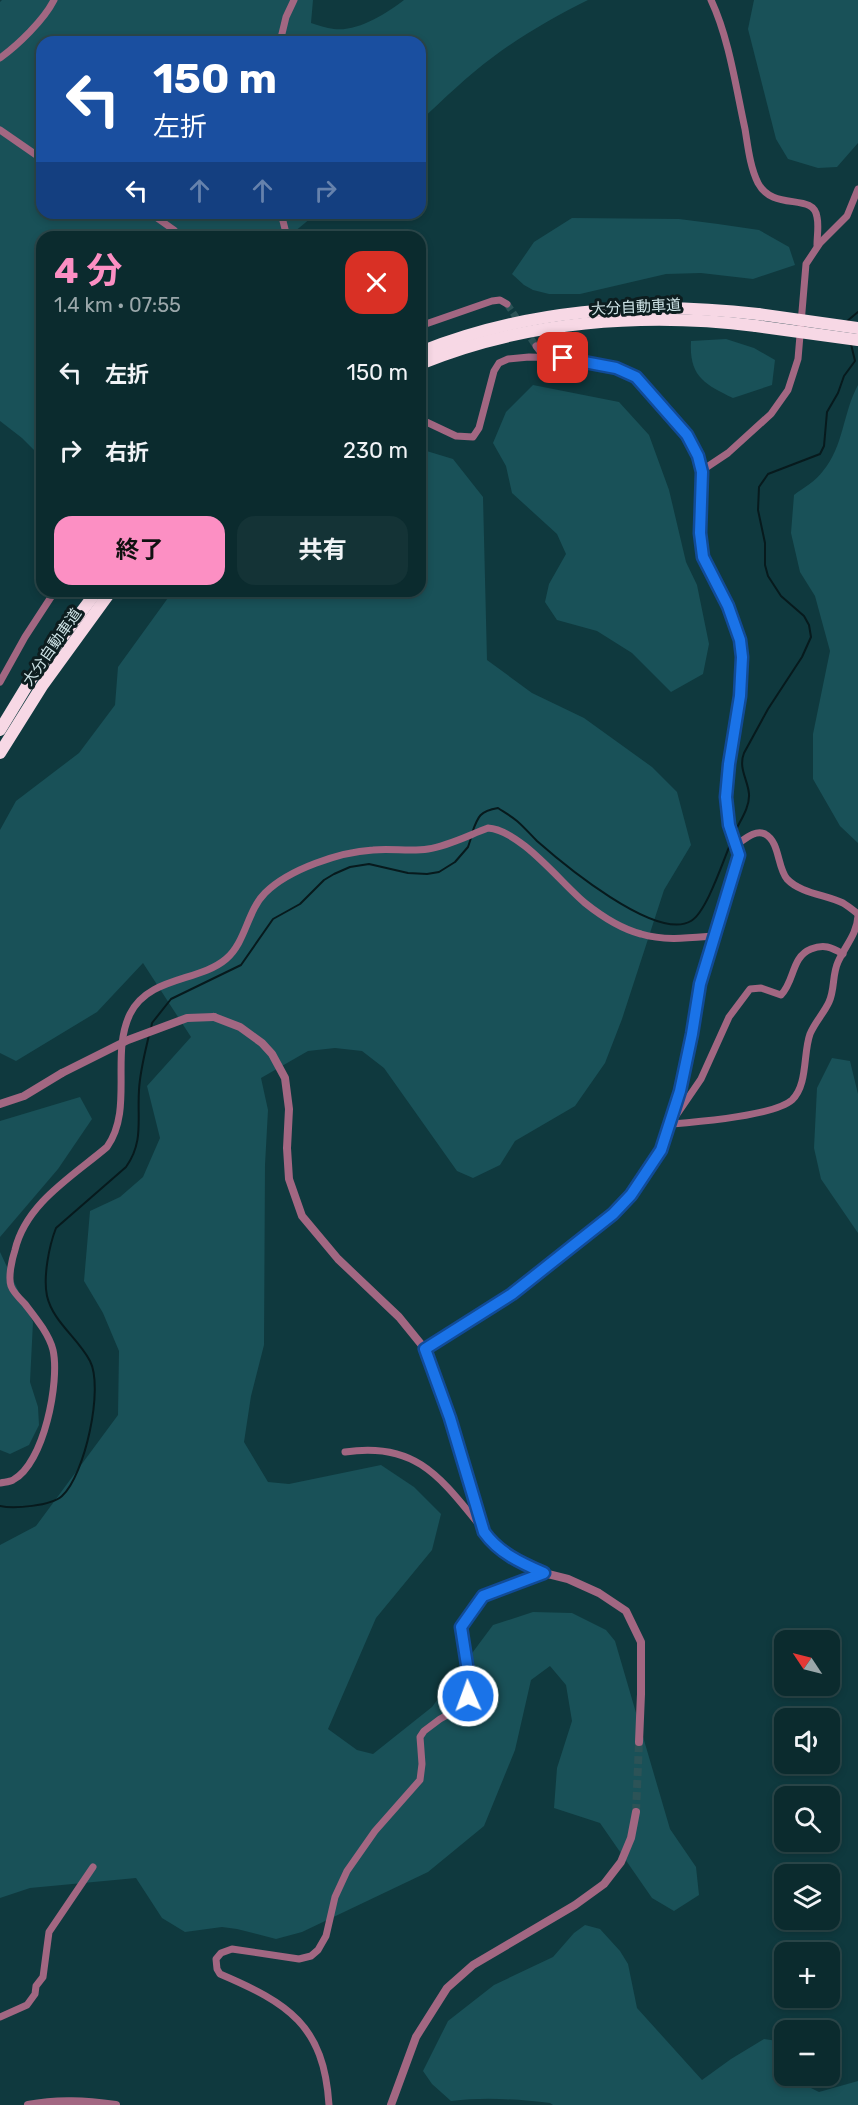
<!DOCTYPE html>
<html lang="ja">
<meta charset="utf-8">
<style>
:root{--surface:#0b2b2e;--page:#143336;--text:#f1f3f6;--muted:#9aa7aa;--line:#2b474a;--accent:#fc8fc3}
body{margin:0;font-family:Rubik,"Noto Sans JP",sans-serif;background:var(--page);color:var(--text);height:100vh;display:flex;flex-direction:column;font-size:22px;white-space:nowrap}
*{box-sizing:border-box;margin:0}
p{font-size:20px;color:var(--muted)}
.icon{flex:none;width:33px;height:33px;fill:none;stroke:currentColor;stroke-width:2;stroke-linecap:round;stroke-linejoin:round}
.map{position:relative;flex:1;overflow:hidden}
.panel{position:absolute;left:36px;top:231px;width:390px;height:366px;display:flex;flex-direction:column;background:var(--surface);border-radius:18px;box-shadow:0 3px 9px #0003,0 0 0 2px var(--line)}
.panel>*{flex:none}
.hud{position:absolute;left:36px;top:36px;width:390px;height:183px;border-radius:18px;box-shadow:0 3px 9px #0003,0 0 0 2px var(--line);background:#1a4fa0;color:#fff;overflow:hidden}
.needle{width:39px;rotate:305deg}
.buttons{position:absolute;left:774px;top:1630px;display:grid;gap:12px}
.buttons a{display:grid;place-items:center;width:66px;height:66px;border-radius:12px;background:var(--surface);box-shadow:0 3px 9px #0003,0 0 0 2px var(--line);font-size:30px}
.pin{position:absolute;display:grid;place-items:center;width:51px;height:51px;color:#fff;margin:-26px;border-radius:12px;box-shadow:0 3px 9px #0006}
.me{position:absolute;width:66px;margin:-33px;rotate:358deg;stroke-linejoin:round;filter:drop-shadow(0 0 4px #0008)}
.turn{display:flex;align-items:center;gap:21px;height:126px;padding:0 18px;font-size:27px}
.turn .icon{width:78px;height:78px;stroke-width:2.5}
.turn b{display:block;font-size:42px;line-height:51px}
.lanes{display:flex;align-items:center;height:57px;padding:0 18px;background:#0003;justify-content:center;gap:30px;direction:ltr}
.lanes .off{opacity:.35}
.round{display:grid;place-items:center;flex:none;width:63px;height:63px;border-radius:18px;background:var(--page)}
.summary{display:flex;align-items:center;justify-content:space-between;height:102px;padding:0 18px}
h1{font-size:36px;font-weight:700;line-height:45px;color:var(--accent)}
.button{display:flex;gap:12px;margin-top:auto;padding:12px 18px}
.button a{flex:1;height:69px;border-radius:18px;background:var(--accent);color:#111;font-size:24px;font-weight:700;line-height:69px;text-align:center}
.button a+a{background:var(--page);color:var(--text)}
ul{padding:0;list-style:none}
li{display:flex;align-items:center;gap:18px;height:78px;padding:0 18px}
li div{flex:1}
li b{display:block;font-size:22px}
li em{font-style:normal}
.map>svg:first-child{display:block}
.green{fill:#195158}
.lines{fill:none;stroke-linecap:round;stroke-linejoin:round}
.stream{stroke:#071a1d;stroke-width:2}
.minor-tunnel{stroke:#2c5357;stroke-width:7;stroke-dasharray:7 3.5;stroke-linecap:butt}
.tertiary-tunnel{stroke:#2c5357;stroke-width:8;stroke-dasharray:8 4;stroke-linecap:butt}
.minor{stroke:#a26782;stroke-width:7}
.tertiary{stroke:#a26782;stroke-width:8}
.motorway{stroke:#f7d8e5;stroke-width:12}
.tertiary-bridge{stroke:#a26782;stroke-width:8}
.motorway-bridge{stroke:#f7d8e5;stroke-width:12}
.route-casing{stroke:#114b97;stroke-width:15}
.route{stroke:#1a73e8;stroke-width:10}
.labels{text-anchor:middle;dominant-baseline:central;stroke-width:6;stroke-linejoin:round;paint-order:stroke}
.street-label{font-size:15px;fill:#cfe4e7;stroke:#0d1d1f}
</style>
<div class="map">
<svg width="858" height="2105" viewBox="0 0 858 2105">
<rect width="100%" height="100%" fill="#0f393e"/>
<g class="green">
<path d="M 2,0 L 313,0 L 311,23 C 318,25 326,28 334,29 C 357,32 386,14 404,0 L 588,0 C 556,16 522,35 493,57 C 467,76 444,99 420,121 L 420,42 L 42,42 L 42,213 L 317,213 L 288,237 L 42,237 L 42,458 L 22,438 L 0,421 L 0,2 Z"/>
<polygon points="754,0 858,0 858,143 837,167 818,168 788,159 776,139 748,29"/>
<polygon points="572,218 679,219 718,224 759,230 789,247 795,265 753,279 701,273 666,274 580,294 549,294 533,290 524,285 512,274 534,242"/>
<path d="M 726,339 L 754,348 L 775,360 L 772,385 L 733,398 C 704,384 689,376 691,341 Z"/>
<polygon points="533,385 619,402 649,435 669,490 686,562 697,585 709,644 703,674 671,692 632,653 597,631 557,620 545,602 549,584 566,554 557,534 512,493 506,466 493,443 506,412"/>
<path d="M 858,385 L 858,843 L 840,826 L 813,779 L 813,734 L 830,651 L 815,596 L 800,572 L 791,533 L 794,495 C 803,488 816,481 823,471 C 844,446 843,412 858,385 Z"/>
<polygon points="420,449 453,459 483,497 487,660 532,693 584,718 652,767 677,792 691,845 664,890 622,1019 605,1063 575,1106 515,1141 500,1165 473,1178 457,1171 384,1068 362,1051 335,1048 308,1051 261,1078 268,1110 265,1165 264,1345 251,1396 244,1442 268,1482 289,1484 381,1465 414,1487 441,1514 432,1550 376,1618 328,1729 357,1750 373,1754 432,1707 493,1625 533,1612 572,1613 606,1630 615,1641 670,1829 696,1867 699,1895 674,1911 652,1898 600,1823 554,1808 557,1768 572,1721 566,1685 550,1666 531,1680 515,1750 484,1826 428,1872 302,1932 276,1939 237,1929 222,1927 185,1932 162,1918 136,1878 30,1888 0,1898 0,1545 36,1526 118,1415 119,1351 103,1313 84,1281 90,1211 120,1197 143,1177 160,1138 147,1086 191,1037 143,963 97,1012 16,1061 0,1053 0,830 16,801 79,753 115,705 118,667 173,591 420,591"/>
<polygon points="832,1058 850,1061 858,1094 858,1233 821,1179 814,1148 817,1088"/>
<polygon points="80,1097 92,1119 58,1169 0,1237 0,1121"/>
<polygon points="0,1252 33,1322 30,1382 38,1407 39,1425 29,1445 10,1454 0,1450"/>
<path d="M 585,1925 L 600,1929 L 620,1951 L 628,1964 L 637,2008 L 702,2080 L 731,2059 L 764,2039 L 784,2042 L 784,2076 L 803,2076 L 805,2085 L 819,2092 L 858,2081 L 858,2105 L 553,2105 L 550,2103 C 517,2099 484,2097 451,2101 L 432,2084 L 423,2071 L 448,2021 L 494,1985 L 553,1957 L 574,1933 Z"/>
</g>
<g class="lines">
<g class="stream">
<polyline points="846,322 858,312"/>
<path d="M 472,833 C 478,816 480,811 498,808 C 504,812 511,816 517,821 C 524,827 530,834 537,841 C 562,863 656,942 691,921 C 707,912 724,858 732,840"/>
<path d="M 734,834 C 739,822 750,808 749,794 C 748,780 738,768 744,753 L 768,709 L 802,657 L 811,637 L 809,625 L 804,616 L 781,596 L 768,576 L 765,565 L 765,543 L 758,510 L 759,487 L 768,474 L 820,454 L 824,446 L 827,412 L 838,393 L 844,376 L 855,361 L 851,344"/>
<polyline points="151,1029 152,1023 171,999 241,965 273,919 300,904 324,880 334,874 350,867 369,864 408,873 427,874 439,872 455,862 468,847 471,838"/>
<path d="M 0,1506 C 14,1509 51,1506 62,1496 C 85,1475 104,1388 90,1361 C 78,1338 53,1322 47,1296 C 43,1277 49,1246 56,1228 L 126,1167 C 144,1142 137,1119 139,1090 C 140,1071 145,1053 149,1035"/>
</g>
<polyline class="minor-tunnel" points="507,304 536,346"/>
<polyline class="tertiary-tunnel" points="636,1812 639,1742"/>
<g class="minor">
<path d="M 711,0 C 729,38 736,88 745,129 C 748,147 750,167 758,183 C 773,212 814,192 817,217 C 819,226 817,236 817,245"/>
<polyline points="280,42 286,17 294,0"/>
<path d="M 0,58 C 18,45 44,20 54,0"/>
<polyline points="0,130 42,159"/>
<polyline points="150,213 174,230 180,237"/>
<polyline points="281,213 287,237"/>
<polyline points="420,326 492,301 500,300 507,304"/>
<polyline points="536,346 546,359"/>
<polyline points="420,419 456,436 473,437 479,428 494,371 499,363 508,359 529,357 563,358 616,368 636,377 687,435 697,456 702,472 701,533 703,557 728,606 740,640 743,657 740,696 729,764 726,797 729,825 739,855 700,984 692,1034 680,1091 661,1150 631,1195 613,1214 512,1294 425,1349"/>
<polyline points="701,471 728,453 771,414 788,390 798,359 806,264 820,243 847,216 858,189"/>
<polyline points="0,682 25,637 55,591"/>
<path d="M 736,845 C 744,840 755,829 765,834 C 780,842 777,867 787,879 C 800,893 826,895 843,903 C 848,906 853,910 858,914"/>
<path d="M 673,1120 L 701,1079 L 729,1017 L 750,989 L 761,988 L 781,995 C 795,981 791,957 811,949 C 824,944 831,947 843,954"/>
<path d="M 671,1124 C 696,1122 774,1116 792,1100 C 808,1085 803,1053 810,1034 C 815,1022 824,1013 829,1002 C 835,989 832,975 838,962 C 845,946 857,934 858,916"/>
<path d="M 345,1452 C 416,1441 441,1478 481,1527"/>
<path d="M 0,1483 C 4,1482 10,1482 13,1480 C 44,1464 60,1381 53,1350 C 49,1334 35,1317 25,1304 C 20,1299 13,1292 11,1286 C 8,1277 12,1259 15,1250 C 26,1203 73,1176 107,1147 C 134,1109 110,1055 130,1014 C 149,976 199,982 226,959 C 246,942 247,911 265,893 C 289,869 340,852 373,850 C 392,848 410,852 428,849 C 448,846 469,835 488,828 C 520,830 561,883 585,903 C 600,915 622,929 641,934 C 664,941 689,938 714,936"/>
<polyline points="0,2017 27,2005 35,1994 36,1986 43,1977 49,1932 93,1867"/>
<path d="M 329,2105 C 324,2025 288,2003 220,1974 L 217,1969 L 216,1959 L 221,1953 L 232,1949 L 299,1959 L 311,1956 L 318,1950 L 326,1936 L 335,1897 L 347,1871 L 375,1831 L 420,1780 L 422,1764 L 420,1737 L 424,1731 L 440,1719 L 458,1709 L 468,1696 L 470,1684 L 462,1645 L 461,1627 L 482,1596 L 544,1573"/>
</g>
<g class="tertiary">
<polyline points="214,1017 240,1027 262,1043 272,1054 285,1078 289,1109 287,1148 289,1179 302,1216 338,1259 399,1317 425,1349 450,1417 484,1532 495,1545 509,1556 544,1573 568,1579 599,1593 626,1611 641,1642 641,1694 639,1742"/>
<polyline points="0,1104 24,1096 62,1073"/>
<path d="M 28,2105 C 58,2099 86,2101 116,2105"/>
<polyline points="391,2105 416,2037 447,1988 473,1965 575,1905 604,1884 621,1862 631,1838 636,1812"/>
</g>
<g class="motorway">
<path d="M 420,352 C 527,309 645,301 758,314"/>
<path d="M 420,364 C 524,321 644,312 756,326"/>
<polyline points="0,730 31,679 97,591"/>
<polyline points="0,753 42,686 111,591"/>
</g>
<polyline class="tertiary-bridge" points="62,1073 128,1040 187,1018 214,1017"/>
<g class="motorway-bridge">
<polyline points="758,314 858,328"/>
<polyline points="756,326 858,340"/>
</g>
</g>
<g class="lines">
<g class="route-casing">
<path id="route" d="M 468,1696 L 470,1684 L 461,1627 L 483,1596 L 544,1573 C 521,1563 499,1553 484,1532 L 450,1418 L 425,1349 L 512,1294 L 613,1214 L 631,1195 L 661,1150 L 680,1091 L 692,1034 L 700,984 L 739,855 L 729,825 L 726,797 L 729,764 L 740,696 L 742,657 L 740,640 L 728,606 L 703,557 L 700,533 L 702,472 L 698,456 L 687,435 L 636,377 L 616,368 L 563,358"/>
</g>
<use href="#route" class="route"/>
</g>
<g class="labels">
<g class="street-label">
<text transform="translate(636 307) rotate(-3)">大分自動車道</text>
<text transform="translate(52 647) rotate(-55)">大分自動車道</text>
</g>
</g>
</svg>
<div class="buttons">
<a><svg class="needle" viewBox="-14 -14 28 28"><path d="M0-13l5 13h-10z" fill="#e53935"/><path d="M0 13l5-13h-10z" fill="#9aa7aa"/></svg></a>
<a><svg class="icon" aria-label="sound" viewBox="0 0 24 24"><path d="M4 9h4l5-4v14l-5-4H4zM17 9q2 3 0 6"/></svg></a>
<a><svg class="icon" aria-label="search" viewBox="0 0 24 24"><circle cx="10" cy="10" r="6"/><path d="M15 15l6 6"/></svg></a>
<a><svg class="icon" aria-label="layers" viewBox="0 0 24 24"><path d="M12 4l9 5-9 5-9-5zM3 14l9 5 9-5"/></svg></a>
<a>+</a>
<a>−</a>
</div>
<div class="pin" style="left:563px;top:358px;background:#d93025"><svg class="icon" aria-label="arrive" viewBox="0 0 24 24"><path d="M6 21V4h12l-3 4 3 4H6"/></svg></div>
<svg class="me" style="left:468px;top:1696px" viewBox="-20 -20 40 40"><circle r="17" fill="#1a73e8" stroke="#fff" stroke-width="3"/><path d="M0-11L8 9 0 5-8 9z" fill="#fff"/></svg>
<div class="hud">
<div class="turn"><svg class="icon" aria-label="left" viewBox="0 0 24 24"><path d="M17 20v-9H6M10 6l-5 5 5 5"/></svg><div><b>150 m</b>左折</div></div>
<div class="lanes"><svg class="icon" aria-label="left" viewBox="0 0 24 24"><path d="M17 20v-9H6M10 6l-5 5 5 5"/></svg><svg class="icon off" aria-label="ahead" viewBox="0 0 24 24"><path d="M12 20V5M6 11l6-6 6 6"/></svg><svg class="icon off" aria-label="ahead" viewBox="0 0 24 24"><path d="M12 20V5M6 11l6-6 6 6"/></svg><svg class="icon off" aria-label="right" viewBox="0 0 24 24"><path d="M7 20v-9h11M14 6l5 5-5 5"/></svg></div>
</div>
<section class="panel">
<div class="summary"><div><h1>4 分</h1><p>1.4 km · 07:55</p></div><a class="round" style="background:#d93025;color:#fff"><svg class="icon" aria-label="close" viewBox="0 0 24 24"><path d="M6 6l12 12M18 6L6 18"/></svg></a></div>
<ul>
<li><svg class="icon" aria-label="left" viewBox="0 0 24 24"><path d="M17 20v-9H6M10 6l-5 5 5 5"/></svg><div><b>左折</b></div><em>150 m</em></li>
<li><svg class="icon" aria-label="right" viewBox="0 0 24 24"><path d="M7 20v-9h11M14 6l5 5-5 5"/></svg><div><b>右折</b></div><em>230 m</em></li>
</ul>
<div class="button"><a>終了</a><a>共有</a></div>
</section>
</div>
